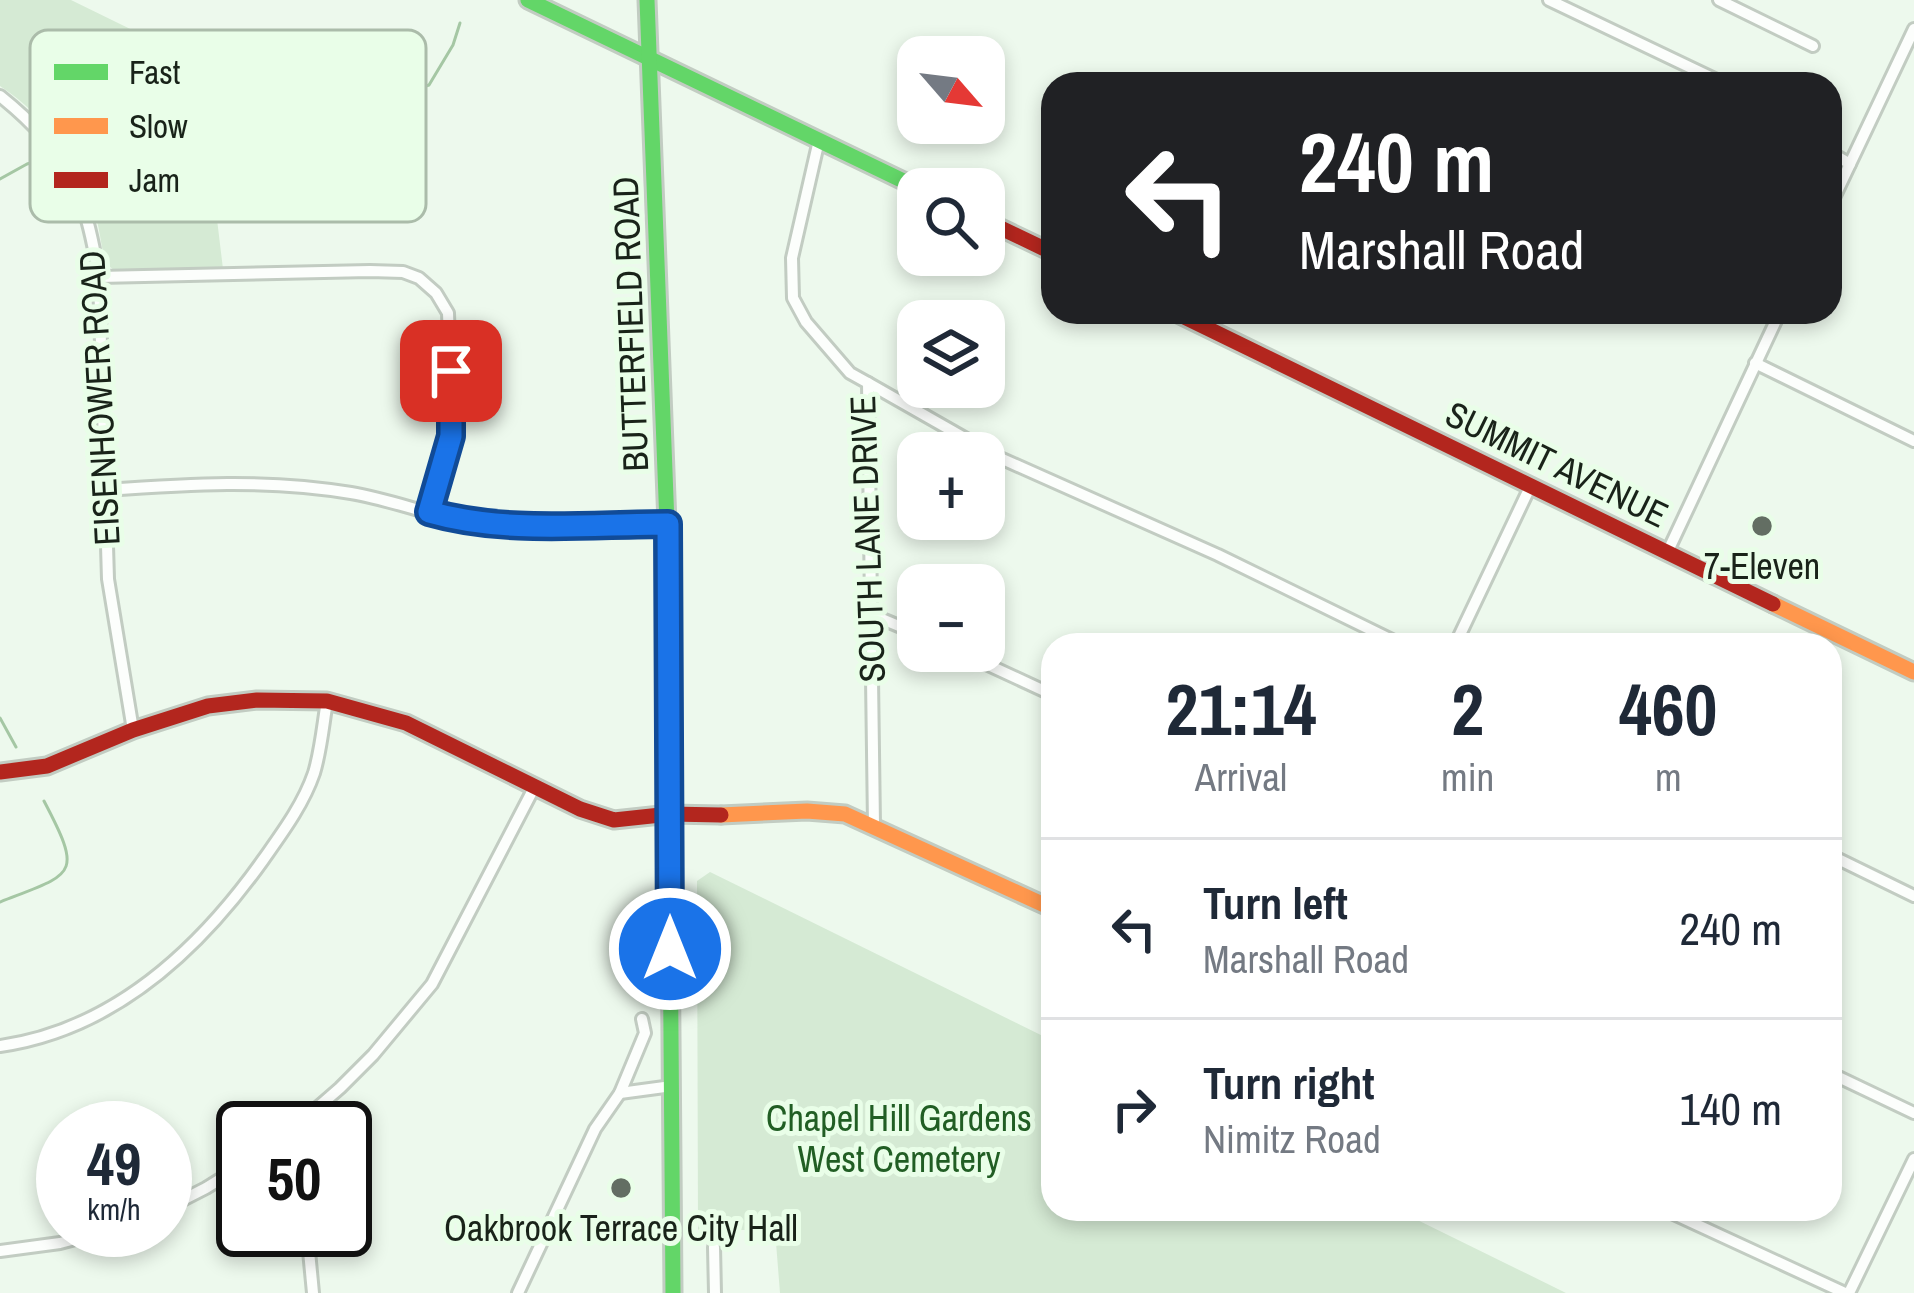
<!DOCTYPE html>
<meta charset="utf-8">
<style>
:root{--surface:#fff;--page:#f2f2f3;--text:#1f2937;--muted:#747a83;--line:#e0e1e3}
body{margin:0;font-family:"Archivo Narrow",sans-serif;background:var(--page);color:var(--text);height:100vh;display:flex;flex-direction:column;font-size:45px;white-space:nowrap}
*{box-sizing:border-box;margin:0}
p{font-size:39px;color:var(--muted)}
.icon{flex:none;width:66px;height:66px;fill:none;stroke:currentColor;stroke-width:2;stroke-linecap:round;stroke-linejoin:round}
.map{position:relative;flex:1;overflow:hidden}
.drawer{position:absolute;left:1041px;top:633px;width:801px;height:588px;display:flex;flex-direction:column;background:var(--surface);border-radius:36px;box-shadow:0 6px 18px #0003}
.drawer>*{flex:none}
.top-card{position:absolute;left:1041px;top:72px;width:801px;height:252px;border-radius:36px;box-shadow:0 6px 18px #0003;background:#202124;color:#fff;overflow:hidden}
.needle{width:78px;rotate:118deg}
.tools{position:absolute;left:897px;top:36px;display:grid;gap:24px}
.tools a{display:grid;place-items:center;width:108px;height:108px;border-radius:24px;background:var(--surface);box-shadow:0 6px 18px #0003;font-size:60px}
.speed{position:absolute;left:36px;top:1101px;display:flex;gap:24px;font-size:60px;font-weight:700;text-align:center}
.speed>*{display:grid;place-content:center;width:156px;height:156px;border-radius:50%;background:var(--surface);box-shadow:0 6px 18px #0003;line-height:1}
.speed small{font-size:30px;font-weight:400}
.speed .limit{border:6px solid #111;border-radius:18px;background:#fff;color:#111}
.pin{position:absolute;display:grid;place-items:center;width:102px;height:102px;color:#fff;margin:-51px;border-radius:24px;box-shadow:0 6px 18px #0006}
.me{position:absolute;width:132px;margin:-66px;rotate:0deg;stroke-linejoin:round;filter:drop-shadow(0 0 9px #0008)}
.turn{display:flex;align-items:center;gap:42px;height:252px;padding:0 60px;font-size:54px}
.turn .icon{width:156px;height:156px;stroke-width:2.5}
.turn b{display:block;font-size:84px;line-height:102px}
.eta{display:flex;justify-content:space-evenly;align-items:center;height:204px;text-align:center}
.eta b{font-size:72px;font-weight:700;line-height:84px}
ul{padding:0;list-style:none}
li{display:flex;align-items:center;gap:36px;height:180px;padding:0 60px;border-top:3px solid var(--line)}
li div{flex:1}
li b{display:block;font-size:45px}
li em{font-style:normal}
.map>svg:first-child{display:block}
.green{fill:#d5ead4}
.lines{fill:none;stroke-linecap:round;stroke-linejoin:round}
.stream{stroke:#a5c7a4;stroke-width:3}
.street-casing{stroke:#c2ccc2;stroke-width:16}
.fast-casing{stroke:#c2ccc2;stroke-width:21}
.slow-casing{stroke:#c2ccc2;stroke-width:21}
.jam-casing{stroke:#c2ccc2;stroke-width:21}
.street{stroke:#fcfefc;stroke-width:10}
.fast{stroke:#63d668;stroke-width:15}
.slow{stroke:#ff974d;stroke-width:15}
.jam{stroke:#b3261e;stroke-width:15}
.route-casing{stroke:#114b97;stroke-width:30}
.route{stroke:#1a73e8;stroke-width:21}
.poi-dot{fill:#636e63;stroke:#e9fee8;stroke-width:4.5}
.labels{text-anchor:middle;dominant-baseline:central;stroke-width:10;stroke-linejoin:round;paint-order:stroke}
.street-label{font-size:36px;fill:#192319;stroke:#e9fee8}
.poi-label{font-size:36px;fill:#192319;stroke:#e9fee8}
.park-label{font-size:36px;fill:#215e24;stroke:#e9fee8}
.key{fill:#e9fee8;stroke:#abbcaa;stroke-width:3}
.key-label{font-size:33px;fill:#192319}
</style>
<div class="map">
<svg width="1914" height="1293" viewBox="0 0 1914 1293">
<rect width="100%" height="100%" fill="#edf9ed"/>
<g class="green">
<path d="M 0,0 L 71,0 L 257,91 L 213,186 L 223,269 L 117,272 L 107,265 C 101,250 101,234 96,218 C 80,164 47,117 0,86 Z"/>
<polygon points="710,872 1053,1041 1053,1209 1395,1209 1566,1293 780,1293 775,1230 698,1230 697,881"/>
</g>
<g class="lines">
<g class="stream">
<polyline points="387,99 429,85 453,45 460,23"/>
<polyline points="362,108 367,106"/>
<polyline points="70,156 153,149 175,159 190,157 339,116"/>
<polyline points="0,179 27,164 51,157"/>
<polyline points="0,718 16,747"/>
<path d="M 0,902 C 74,873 84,877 44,801"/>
</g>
<g class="street-casing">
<g id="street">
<polyline points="1549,0 1725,84"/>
<polyline points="1719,0 1813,46"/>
<path d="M 0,96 C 69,151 85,193 99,277 L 108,579 L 133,730"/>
<polyline points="819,140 792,258 793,298 806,322 850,373 868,383 874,825"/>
<polyline points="1830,152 1850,164"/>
<polyline points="1830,206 1914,29"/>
<polyline points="99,277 370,271 403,272 419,278 436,293 448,313 452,425 429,512"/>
<polyline points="1755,363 1914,441"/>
<polyline points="868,383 998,457 1218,555 1402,645"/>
<path d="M 104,490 C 190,484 265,479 351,493 C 399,501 445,522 493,525 C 551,529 610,525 667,524"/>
<polyline points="1668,551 1780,312"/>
<polyline points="870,614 918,634"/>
<polyline points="1455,645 1531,485"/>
<polyline points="958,651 1053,695"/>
<polyline points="1830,855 1914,896"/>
<path d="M 0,1046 C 113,1030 199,950 263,860 C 282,833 303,805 314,773 C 321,750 323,725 327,701"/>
<polyline points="1830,1073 1914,1113"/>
<polyline points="620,1093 672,1086"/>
<polyline points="294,1128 340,1088 373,1055 432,984 535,786"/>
<polyline points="165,1209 206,1188 243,1165"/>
<polyline points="1663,1209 1845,1293"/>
<polyline points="307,1230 313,1293"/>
<polyline points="714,1247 715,1293"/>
<polyline points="0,1251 60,1243 110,1230"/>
<polyline points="518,1293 595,1129 620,1093 645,1033 642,1019"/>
<polyline points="1849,1293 1914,1159"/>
</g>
</g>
<g class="fast-casing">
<g id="fast">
<polyline points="528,0 920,189"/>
<polyline points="647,0 667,524 673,1293"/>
</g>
</g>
<g class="slow-casing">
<g id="slow">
<polyline points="1773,604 1914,672"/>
<polyline points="721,815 807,811 845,814 1053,909"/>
</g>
</g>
<g class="jam-casing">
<g id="jam">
<polyline points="984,220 1053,253"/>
<polyline points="1174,312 1773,604"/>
<polyline points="0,772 47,766 133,730 208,706 257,700 327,701 406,723 580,809 614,820 670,814 721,815"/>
</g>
</g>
<use href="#street" class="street"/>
<use href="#fast" class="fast"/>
<use href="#slow" class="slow"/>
<use href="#jam" class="jam"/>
</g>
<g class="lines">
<g class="route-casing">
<path id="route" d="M 451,371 L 451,436 L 429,512 C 505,534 589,524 668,524 L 670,949"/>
</g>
<use href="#route" class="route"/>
</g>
<g class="poi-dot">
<circle cx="1762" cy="526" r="12"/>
<circle cx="621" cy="1188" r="12"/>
</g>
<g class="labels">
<g class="street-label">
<text transform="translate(630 324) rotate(-92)">BUTTERFIELD ROAD</text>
<text transform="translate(99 398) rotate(-93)">EISENHOWER ROAD</text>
<text transform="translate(1557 464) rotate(26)">SUMMIT AVENUE</text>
<text transform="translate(867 539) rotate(-92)">SOUTH LANE DRIVE</text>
</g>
<g class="poi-label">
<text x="1762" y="566">7-Eleven</text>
<text x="621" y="1228">Oakbrook Terrace City Hall</text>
</g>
<g class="park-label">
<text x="899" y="1118">Chapel Hill Gardens<tspan x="899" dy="41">West Cemetery</tspan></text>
</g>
</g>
<rect x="30" y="30" width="396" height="192" rx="18" class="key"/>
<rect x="54" y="64" width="54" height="16" fill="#63d668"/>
<rect x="54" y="118" width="54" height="16" fill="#ff974d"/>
<rect x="54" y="172" width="54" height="16" fill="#b3261e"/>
<g class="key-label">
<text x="129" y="84">Fast</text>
<text x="129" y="138">Slow</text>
<text x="129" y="192">Jam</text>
</g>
</svg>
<div class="tools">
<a><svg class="needle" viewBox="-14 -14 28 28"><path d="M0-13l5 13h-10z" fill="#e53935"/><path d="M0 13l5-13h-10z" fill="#747a83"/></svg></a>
<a><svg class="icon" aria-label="search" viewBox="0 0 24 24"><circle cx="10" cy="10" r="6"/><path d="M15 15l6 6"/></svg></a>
<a><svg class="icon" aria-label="layers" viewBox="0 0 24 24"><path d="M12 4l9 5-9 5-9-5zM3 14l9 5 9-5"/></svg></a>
<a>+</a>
<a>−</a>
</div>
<div class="speed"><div>49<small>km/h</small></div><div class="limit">50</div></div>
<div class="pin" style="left:451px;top:371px;background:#d93025"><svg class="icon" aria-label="arrive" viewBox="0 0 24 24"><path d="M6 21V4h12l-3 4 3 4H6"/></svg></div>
<svg class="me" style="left:670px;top:949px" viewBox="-20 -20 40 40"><circle r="17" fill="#1a73e8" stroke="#fff" stroke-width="3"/><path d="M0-11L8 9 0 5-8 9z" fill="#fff"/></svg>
<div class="top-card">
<div class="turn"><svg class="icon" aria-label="left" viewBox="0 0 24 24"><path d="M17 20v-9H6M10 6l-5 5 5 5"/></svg><div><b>240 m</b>Marshall Road</div></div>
</div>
<section class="drawer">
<div class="eta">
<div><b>21:14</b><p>Arrival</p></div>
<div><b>2</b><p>min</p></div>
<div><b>460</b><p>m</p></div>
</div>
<ul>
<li><svg class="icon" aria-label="left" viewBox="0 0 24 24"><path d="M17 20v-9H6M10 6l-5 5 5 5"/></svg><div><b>Turn left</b><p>Marshall Road</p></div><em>240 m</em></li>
<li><svg class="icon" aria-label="right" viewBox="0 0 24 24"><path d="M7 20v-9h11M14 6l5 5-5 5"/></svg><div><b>Turn right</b><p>Nimitz Road</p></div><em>140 m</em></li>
</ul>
</section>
</div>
